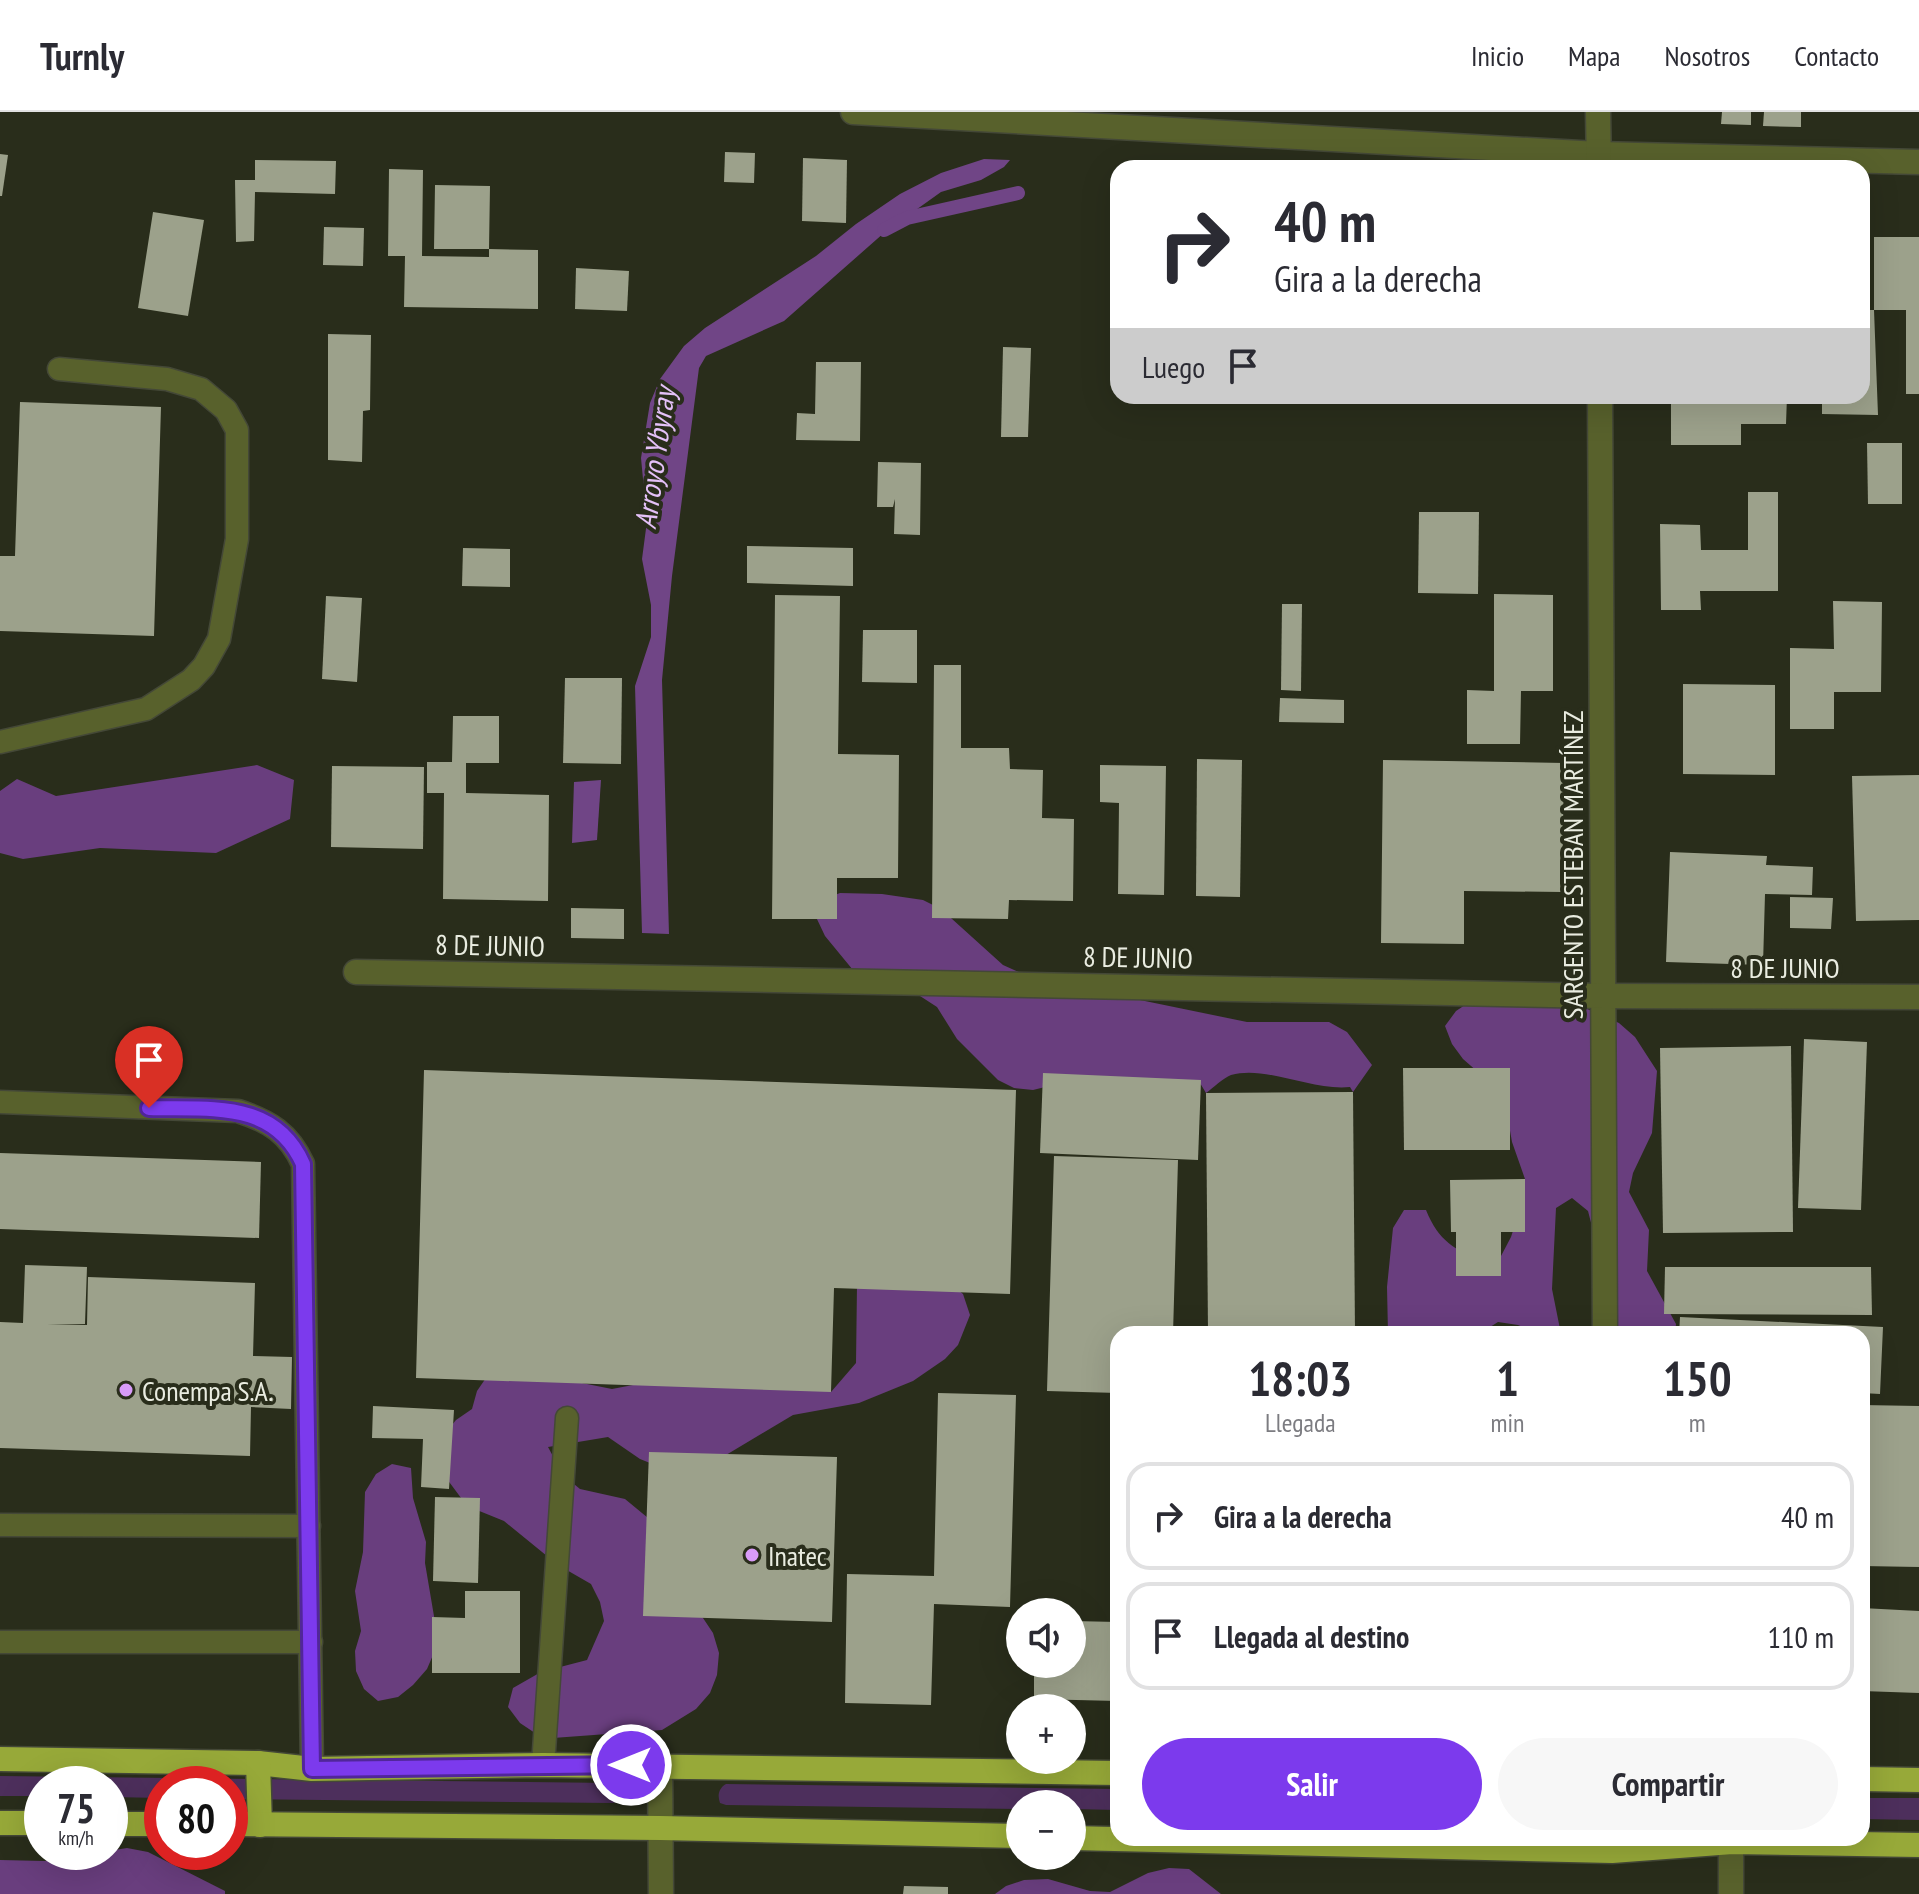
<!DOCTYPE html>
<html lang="es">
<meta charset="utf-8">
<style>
:root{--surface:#fff;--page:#f7f7f7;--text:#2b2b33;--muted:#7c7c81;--line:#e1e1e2;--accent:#7c3aed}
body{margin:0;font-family:"PT Sans Narrow",sans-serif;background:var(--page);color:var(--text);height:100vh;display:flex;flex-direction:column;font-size:30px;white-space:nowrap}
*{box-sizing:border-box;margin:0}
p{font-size:26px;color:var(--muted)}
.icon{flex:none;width:44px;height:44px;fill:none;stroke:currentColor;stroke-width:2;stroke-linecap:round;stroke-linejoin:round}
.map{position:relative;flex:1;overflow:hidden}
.panel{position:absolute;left:1110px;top:1214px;width:760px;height:520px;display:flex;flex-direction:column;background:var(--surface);border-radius:24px;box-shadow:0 8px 32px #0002}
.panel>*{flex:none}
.guide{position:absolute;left:1110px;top:48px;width:760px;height:244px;border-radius:24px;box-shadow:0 8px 32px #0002;background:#fff;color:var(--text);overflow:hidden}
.fabs{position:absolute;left:1006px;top:1486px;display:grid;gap:16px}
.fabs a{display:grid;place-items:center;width:80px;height:80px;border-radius:50%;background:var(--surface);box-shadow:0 8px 32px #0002;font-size:40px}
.speed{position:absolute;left:24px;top:1654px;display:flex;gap:16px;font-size:40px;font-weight:700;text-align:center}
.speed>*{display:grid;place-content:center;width:104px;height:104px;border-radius:50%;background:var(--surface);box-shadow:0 8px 32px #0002;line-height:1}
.speed small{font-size:20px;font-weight:400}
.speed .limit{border:12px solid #d22;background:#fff;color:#111}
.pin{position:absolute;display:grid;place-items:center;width:68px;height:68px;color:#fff;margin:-82px -34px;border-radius:50% 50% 50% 0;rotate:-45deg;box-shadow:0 0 8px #0007}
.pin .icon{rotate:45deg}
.me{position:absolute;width:88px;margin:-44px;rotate:270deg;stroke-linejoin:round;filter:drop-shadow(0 0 6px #0008)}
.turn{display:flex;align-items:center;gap:28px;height:168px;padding:0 32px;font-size:36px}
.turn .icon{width:104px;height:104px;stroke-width:2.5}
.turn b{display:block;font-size:56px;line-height:68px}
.then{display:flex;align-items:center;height:76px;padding:0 32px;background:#0003;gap:16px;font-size:30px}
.eta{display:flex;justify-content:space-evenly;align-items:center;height:136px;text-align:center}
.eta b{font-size:48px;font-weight:600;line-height:56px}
.cta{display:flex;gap:16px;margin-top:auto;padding:16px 32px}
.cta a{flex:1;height:92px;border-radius:48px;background:var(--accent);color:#fff;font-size:32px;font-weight:600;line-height:92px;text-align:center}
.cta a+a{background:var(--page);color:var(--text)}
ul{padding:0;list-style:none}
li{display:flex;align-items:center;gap:24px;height:108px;margin:0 16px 12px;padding:0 16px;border:4px solid var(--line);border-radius:24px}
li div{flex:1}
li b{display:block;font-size:30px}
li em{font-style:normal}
header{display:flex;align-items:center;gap:48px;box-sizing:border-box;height:112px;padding:0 40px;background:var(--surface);border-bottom:2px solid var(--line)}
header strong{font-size:38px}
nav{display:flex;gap:44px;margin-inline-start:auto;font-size:28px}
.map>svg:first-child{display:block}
.green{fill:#4d2f5c}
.forest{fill:#693e7e}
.water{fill:#704586}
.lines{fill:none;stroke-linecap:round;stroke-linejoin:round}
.stream{stroke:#704586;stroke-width:14}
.building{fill:#9ca18b}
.lane-casing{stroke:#444837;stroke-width:25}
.street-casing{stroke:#444837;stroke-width:27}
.highway-casing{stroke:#444837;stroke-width:27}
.lane{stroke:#58612c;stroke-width:22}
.street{stroke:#58612c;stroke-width:24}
.highway{stroke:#97a939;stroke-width:24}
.route-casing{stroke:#51269a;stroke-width:20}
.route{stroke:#7c3aed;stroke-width:14}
.poi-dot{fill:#d89bf8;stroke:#292d1b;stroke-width:3}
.labels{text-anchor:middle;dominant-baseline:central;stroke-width:8;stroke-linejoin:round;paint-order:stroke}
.street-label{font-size:28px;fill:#e9ece0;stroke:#292d1b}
.poi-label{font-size:28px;fill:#e9ece0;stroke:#292d1b;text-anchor:start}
.water-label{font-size:30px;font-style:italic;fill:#e4c1f8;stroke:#292d1b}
</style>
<header>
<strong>Turnly</strong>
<nav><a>Inicio</a><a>Mapa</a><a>Nosotros</a><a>Contacto</a></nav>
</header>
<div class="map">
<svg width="1919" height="1782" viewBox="0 0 1919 1782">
<rect width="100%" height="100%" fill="#292d1b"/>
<g class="green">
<polygon points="0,1664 612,1671 619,1679 616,1690 613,1691 230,1687 230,1672 162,1672 162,1686 110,1685 110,1672 42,1672 42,1684 0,1684"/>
<path d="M 726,1672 L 1118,1677 L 1118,1698 L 1072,1697 L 1072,1692 L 1020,1692 L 1020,1697 L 726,1693 L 720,1691 C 717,1683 719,1676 726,1672 Z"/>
<polygon points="1862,1686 1919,1686 1919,1708 1862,1707"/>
</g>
<g class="forest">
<polygon points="257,653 294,668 290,707 216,741 100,736 23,747 0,741 0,679 17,667 56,684"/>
<path d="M 840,781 L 882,782 L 923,788 L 941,797 L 1003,853 L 1059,878 L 1140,888 L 1247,910 L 1329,910 L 1347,920 L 1372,953 L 1353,980 L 1350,975 C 1311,979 1266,953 1231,963 C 1223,966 1213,976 1206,981 L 1200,971 L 1073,968 L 1033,978 L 1014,976 L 998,968 L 957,927 L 937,895 L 920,884 L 862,869 L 825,824 L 816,805 L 822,788 Z"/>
<path d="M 1474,887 L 1576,892 L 1619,911 L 1635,925 L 1657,959 L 1652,1021 L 1633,1061 L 1629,1080 L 1649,1118 L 1647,1159 L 1676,1212 L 1675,1222 L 1594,1222 L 1598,1138 L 1588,1099 L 1572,1086 L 1556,1096 L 1552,1177 L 1561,1222 L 1538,1222 L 1518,1213 L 1498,1210 L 1479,1222 L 1388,1222 L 1387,1175 L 1393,1116 L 1404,1098 L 1426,1098 C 1439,1130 1454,1136 1484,1152 L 1501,1144 L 1511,1125 L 1523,1088 L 1525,1067 L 1512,1030 L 1505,990 L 1494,974 L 1463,947 L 1452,932 L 1445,914 L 1456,899 Z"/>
<polygon points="913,1141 963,1182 970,1203 958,1233 945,1247 913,1269 859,1291 793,1303 721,1346 660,1355 640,1347 608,1325 548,1335 563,1363 580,1377 625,1387 659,1415 701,1503 713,1521 719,1541 717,1563 710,1581 696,1597 662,1618 553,1626 535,1621 520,1611 508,1595 513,1576 541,1560 587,1548 604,1509 600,1490 591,1472 558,1453 504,1409 467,1394 444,1363 443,1324 456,1308 472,1297 477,1279 488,1263 507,1256 612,1277 654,1269 815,1269 831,1280 856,1251 857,1173"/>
<polygon points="392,1352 411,1356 413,1386 426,1430 425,1451 436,1516 436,1536 427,1557 413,1573 398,1585 378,1589 364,1577 356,1559 355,1539 361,1519 355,1479 363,1440 365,1380 376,1362"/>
<polygon points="127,1736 148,1740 225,1779 225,1782 0,1782 0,1748 45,1749"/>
<polygon points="1169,1756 1189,1757 1221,1782 995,1782 1006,1774 1024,1768 1048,1767 1090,1779 1110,1780 1148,1761"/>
</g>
<g class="water">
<polygon points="984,47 1010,48 1004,55 981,68 941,80 885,120 784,209 706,244 699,256 672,464 662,568 669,822 642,821 635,574 651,525 651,493 642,447 647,409 641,346 650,291 660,267 684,234 705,216 816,144 856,112 900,82 941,61"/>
<polygon points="601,668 597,728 572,731 574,670"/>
</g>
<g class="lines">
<polyline class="stream" points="884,118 907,106 1018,81"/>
</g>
<g class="building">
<polygon points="1722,0 1751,0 1751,13 1721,12"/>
<polygon points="1764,0 1801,0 1801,15 1763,14"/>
<polygon points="725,40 755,41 754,71 724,70"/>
<polygon points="0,42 8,43 2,84 0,84"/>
<polygon points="803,46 847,48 846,111 802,109"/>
<polygon points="255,48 336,49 335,82 255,80 254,129 236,130 235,68 255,68"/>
<polygon points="389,57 423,58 422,144 489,145 489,137 434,137 435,73 490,74 489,137 538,138 538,197 404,195 405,144 388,144"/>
<polygon points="153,100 204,108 188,204 138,196"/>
<polygon points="324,115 364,116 363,154 323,153"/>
<polygon points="1874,125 1919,125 1919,282 1906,282 1906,198 1874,198"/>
<polygon points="576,156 629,159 627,199 575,197"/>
<polygon points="1862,198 1874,198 1878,303 1822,302 1822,284 1862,284"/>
<polygon points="328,222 371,223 370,298 363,299 362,350 328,348"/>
<polygon points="1003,235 1031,236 1028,325 1001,325"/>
<polygon points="816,250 861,250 860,329 796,328 797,301 815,302"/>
<polygon points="1671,284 1787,284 1786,312 1741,312 1741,333 1671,333"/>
<polygon points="20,290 161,295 154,524 0,519 0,444 15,444"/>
<polygon points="1867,331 1902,331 1902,392 1868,392"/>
<polygon points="878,350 921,351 920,423 894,422 895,387 893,395 877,395"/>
<polygon points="1748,380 1778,380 1778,479 1700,479 1701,498 1661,498 1660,412 1700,413 1701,438 1748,438"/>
<polygon points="1419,400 1479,400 1478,482 1418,481"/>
<polygon points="747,434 853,436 853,474 747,471"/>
<polygon points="463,436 510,437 510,475 462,474"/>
<polygon points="1494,482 1553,483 1553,579 1521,579 1520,632 1467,632 1467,578 1494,579"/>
<polygon points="775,483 840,484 838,642 899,643 898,766 837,766 837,807 772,807"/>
<polygon points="326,484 362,486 357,570 322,567"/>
<polygon points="1833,489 1882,490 1881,580 1834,580 1834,617 1790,617 1790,536 1834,537"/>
<polygon points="1282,492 1302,492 1301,579 1281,578"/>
<polygon points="863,518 917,518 917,571 862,570"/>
<polygon points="934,553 961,553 961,636 1009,636 1010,657 1043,658 1042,706 1074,707 1073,789 1009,788 1008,807 932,806"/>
<polygon points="565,566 622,566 621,652 563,651"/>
<polygon points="1683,572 1775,573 1775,663 1683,662"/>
<polygon points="1280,586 1344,588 1344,611 1279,610"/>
<polygon points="453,604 499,604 499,651 466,651 466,681 549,683 548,789 443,787 444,681 427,681 427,650 452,650"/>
<polygon points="1197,647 1242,648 1240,785 1196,784"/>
<polygon points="1383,648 1564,651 1562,780 1464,779 1464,832 1381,831"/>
<polygon points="1100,653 1166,654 1164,783 1118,782 1119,691 1100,690"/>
<polygon points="332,654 424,655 423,737 331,735"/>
<polygon points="1919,663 1919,808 1856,809 1852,664"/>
<polygon points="1670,740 1767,744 1766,753 1813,755 1812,783 1765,782 1763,853 1666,850"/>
<polygon points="1790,785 1833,786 1831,817 1790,816"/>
<polygon points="571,796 624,797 624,827 571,826"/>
<polygon points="1804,927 1867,930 1861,1098 1798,1096"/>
<polygon points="1791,934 1793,1120 1663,1121 1660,936"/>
<polygon points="1403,956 1510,956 1510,1038 1404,1038"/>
<polygon points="424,958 1016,978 1010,1182 834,1176 831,1280 416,1266"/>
<polygon points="1043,961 1201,968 1198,1048 1040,1041"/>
<polygon points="1353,980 1355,1222 1208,1222 1206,981"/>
<polygon points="0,1041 261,1050 259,1126 0,1117"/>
<polygon points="1054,1044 1178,1048 1173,1222 1118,1222 1118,1281 1047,1279"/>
<polygon points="1525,1067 1525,1120 1501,1120 1501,1164 1456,1164 1456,1120 1451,1120 1450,1068"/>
<polygon points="25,1153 87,1155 85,1212 47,1212 87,1213 88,1165 255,1171 253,1244 292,1245 291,1297 251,1295 250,1344 0,1336 0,1210 23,1211"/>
<polygon points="1665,1155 1871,1155 1872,1203 1664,1202"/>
<polygon points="1680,1205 1883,1215 1880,1282 1862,1281 1862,1222 1679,1222"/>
<polygon points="938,1281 1016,1283 1010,1495 934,1492 931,1593 845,1591 847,1462 934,1464"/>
<polygon points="1862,1293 1919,1294 1919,1455 1862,1454"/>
<polygon points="373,1294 454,1298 449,1377 421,1375 423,1327 372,1326"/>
<polygon points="649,1340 837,1345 832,1510 643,1504"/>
<polygon points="435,1385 480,1386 478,1471 433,1469"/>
<polygon points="465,1479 520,1479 520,1561 432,1561 432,1505 465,1506"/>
<polygon points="1862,1496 1919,1499 1919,1581 1862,1579"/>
<polygon points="1072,1509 1118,1510 1118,1589 1034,1587 1034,1552 1072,1552"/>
<polygon points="904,1774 948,1775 948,1782 903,1782"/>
</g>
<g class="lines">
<g class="lane-casing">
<g id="lane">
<polyline points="0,630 146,597 191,568 204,554 219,527 237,427 237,318 226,298 201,277 167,267 59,257"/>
<path d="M 0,990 L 238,999 C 269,1009 289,1021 303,1052 L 312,1657"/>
<polyline points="0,1413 309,1414"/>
<polyline points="0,1530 311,1530"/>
<polyline points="543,1653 567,1306"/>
</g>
</g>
<g class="street-casing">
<g id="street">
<polyline points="853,0 1598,42 1919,50"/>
<polyline points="1598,0 1599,56"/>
<polyline points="1600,284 1605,1222"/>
<polyline points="356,860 1602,884 1919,885"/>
<polyline points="660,1654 661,1782"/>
<polyline points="1731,1782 1731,1726"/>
</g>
</g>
<g class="highway-casing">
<g id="highway">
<polyline points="0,1647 258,1651 312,1657 543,1653 1118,1661"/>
<polyline points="258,1651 260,1713"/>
<polyline points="1862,1667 1919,1668"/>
<polyline points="0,1711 42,1711"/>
<polyline points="110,1712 162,1712"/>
<polyline points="230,1712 660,1716 1020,1724"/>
<polyline points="1072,1726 1612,1739 1732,1730 1919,1733"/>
</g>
</g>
<use href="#lane" class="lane"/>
<use href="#street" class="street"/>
<use href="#highway" class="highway"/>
</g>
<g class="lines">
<g class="route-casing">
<path id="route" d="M 149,996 C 209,998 274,987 303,1052 L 312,1657 L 631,1653"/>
</g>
<use href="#route" class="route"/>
</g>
<g class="poi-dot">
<circle cx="126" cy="1278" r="8"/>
<circle cx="752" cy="1443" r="8"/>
</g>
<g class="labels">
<g class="street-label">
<text transform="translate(1572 753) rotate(-90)">SARGENTO ESTEBAN MARTÍNEZ</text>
<text transform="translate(490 833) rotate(1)">8 DE JUNIO</text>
<text transform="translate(1138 845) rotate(1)">8 DE JUNIO</text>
<text x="1785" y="855">8 DE JUNIO</text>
</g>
<g class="poi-label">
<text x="142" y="1278">Conempa S.A.</text>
<text x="768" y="1443">Inatec</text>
</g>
<g class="water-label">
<text transform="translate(654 346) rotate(-82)">Arroyo Ybyray</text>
</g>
</g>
</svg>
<div class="fabs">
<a><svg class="icon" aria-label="sound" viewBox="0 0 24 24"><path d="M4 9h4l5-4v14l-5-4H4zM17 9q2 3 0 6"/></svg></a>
<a>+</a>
<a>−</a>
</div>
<div class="speed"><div>75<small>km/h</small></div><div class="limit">80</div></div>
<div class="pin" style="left:149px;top:996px;background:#d93025"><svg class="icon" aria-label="arrive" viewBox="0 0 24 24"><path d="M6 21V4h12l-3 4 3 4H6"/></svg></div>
<svg class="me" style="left:631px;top:1653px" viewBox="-20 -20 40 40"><circle r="17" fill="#7c3aed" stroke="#fff" stroke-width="3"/><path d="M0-11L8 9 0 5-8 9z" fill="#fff"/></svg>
<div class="guide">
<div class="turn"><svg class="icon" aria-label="right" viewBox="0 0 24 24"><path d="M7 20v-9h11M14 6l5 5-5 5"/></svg><div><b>40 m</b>Gira a la derecha</div></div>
<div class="then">Luego<svg class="icon" aria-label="arrive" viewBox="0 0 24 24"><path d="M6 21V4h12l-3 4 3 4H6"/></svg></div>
</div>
<section class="panel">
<div class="eta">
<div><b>18:03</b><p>Llegada</p></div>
<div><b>1</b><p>min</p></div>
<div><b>150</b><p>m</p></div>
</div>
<ul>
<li><svg class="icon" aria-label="right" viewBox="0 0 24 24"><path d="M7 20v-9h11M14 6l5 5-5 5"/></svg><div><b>Gira a la derecha</b></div><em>40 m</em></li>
<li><svg class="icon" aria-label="arrive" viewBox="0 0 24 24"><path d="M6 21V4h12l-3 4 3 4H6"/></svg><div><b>Llegada al destino</b></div><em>110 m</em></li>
</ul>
<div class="cta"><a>Salir</a><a>Compartir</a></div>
</section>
</div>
